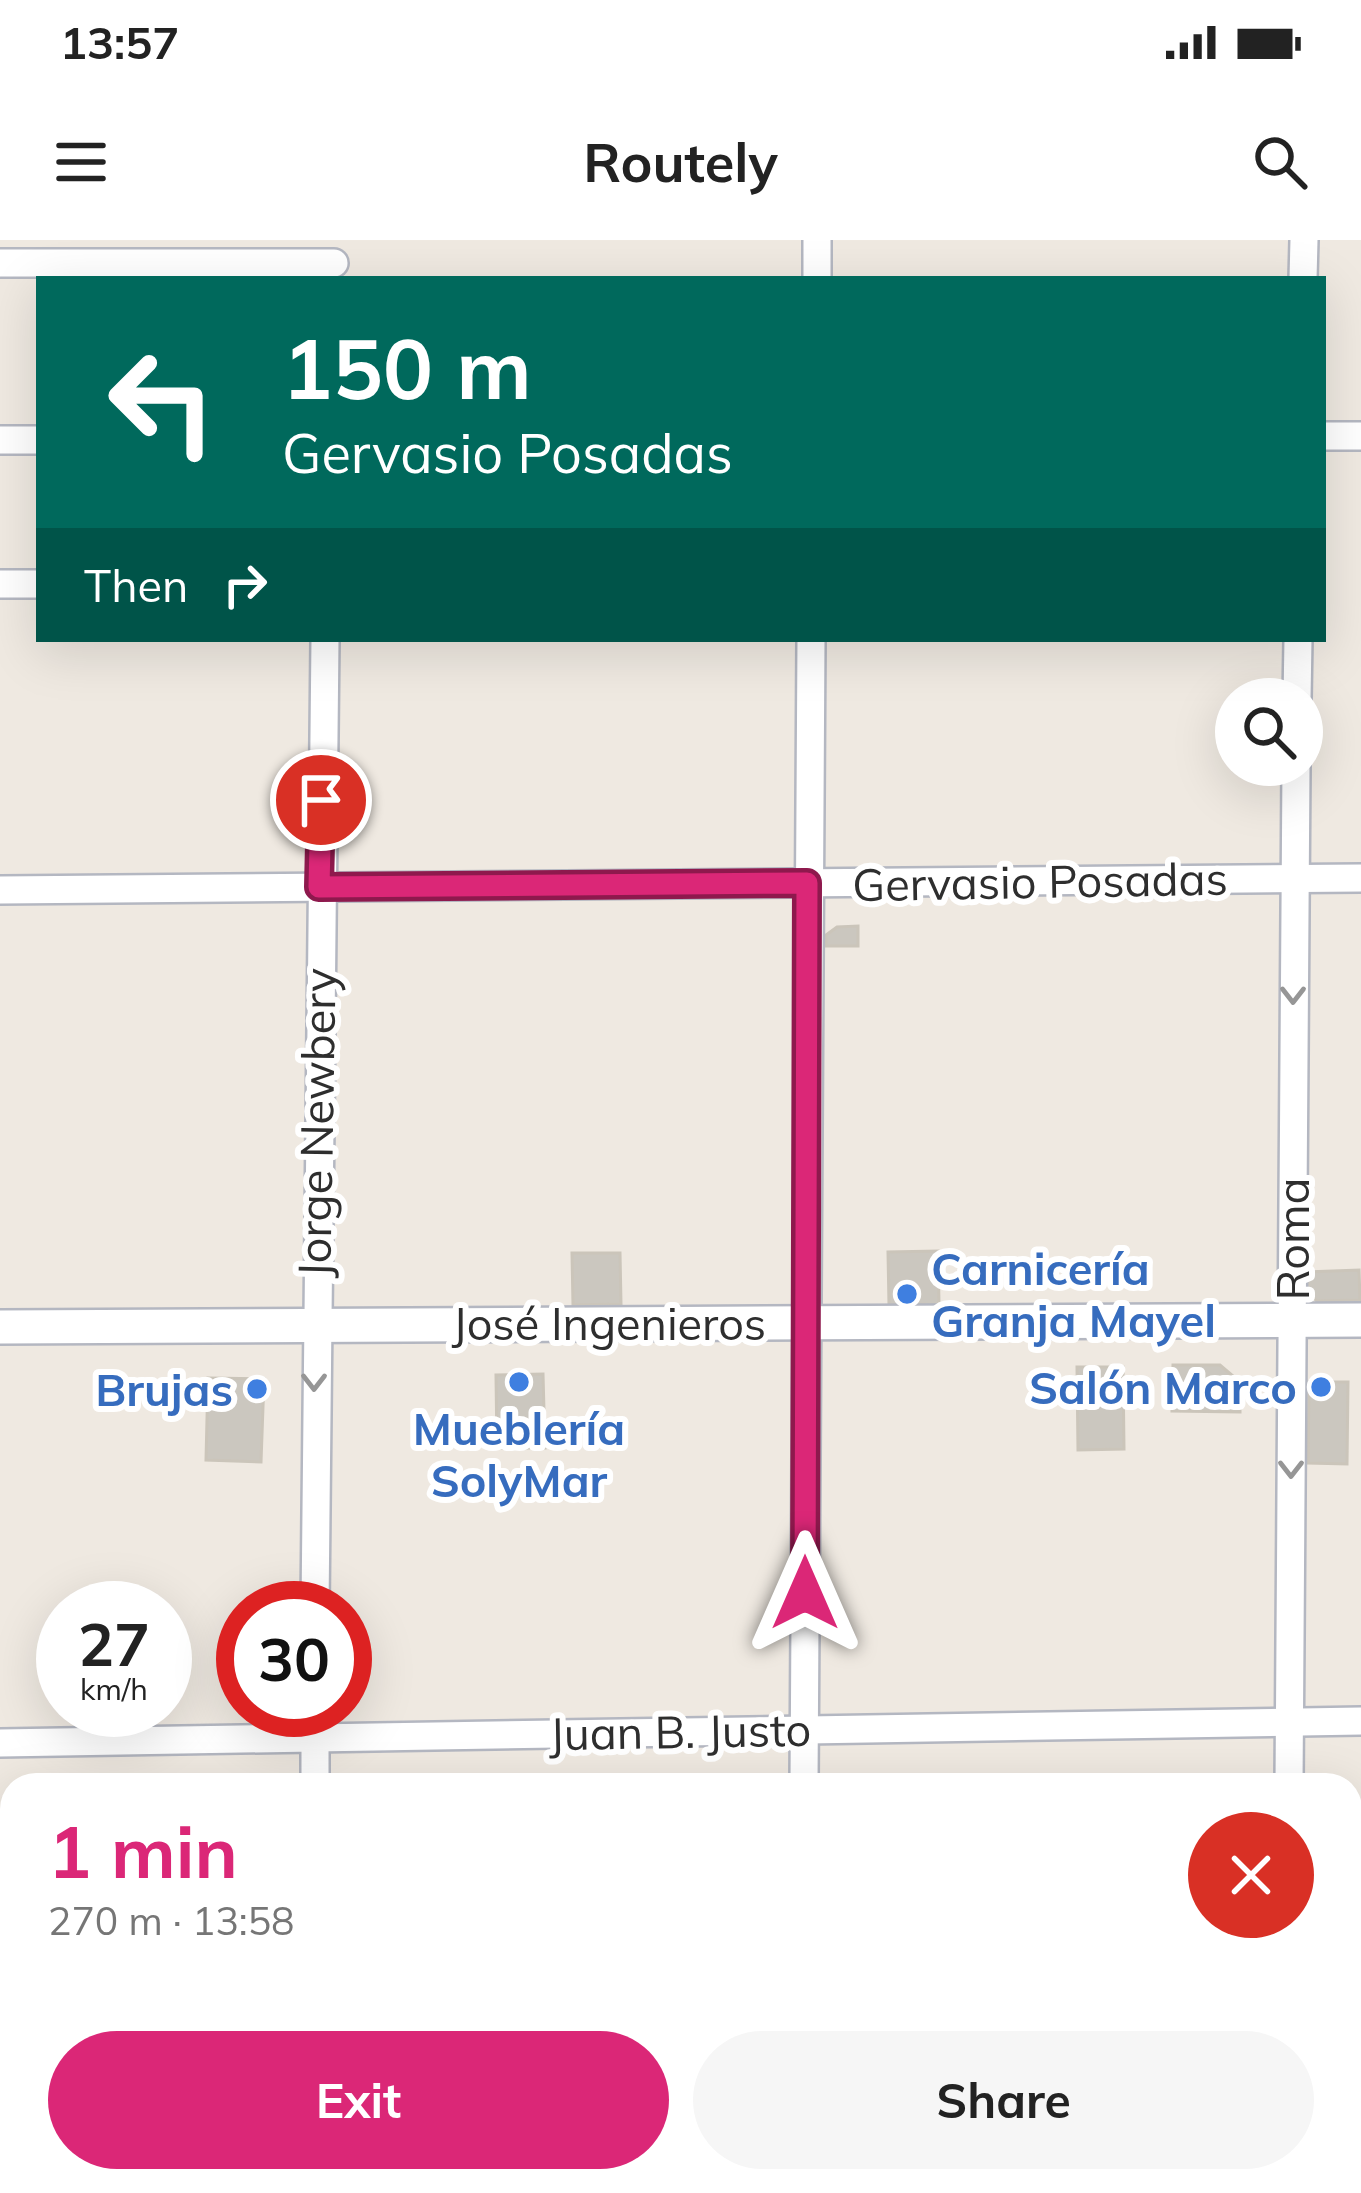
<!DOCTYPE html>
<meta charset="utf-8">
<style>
:root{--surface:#fff;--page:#f6f6f6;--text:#222;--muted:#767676;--accent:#db2777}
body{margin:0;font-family:Mulish,sans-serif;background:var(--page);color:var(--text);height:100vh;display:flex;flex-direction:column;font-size:45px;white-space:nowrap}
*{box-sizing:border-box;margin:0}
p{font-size:39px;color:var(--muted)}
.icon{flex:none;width:66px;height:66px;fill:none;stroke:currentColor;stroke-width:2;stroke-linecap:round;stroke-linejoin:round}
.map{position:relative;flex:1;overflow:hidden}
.drawer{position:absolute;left:0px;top:1533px;width:1362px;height:420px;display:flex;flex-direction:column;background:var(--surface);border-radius:36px 36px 0 0;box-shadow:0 12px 48px #0002}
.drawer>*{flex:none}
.hud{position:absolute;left:36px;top:36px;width:1290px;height:366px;border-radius:0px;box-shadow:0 12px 48px #0002;background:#00695c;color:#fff;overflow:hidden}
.controls{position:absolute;left:1215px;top:438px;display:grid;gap:24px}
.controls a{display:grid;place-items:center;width:108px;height:108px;border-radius:50%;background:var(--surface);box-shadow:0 12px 48px #0002;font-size:60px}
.speed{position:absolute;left:36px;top:1341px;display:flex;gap:24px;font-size:60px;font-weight:700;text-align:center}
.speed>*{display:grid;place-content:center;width:156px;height:156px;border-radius:50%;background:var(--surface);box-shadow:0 12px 48px #0002;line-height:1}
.speed small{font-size:30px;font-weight:400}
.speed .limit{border:18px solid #d22;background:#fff;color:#111}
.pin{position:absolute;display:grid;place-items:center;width:102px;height:102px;color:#fff;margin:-51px;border:6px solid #fff;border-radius:50%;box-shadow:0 3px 12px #0007}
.me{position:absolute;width:132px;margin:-66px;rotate:0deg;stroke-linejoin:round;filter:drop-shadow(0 0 9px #0008)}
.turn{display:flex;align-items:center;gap:42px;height:252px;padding:0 48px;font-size:54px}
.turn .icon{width:156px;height:156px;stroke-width:2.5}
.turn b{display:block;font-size:84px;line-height:102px}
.then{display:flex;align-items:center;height:114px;padding:0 48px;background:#0003;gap:24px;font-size:45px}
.round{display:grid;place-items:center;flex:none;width:126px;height:126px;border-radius:63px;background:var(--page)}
.headline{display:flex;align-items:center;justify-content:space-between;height:204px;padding:0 48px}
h1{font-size:72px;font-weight:700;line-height:90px;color:var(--accent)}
.cta{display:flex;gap:24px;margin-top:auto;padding:24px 48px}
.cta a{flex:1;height:138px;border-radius:72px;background:var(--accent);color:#fff;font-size:48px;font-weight:700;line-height:138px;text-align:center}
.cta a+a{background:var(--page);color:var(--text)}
.status{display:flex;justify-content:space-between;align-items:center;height:84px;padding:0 60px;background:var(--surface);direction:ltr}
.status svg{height:33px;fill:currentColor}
header{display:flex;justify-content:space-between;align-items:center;height:156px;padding:0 48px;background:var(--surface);font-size:54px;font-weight:700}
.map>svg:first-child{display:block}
.building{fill:#cbc7bf;stroke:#cbc5ba;stroke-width:3}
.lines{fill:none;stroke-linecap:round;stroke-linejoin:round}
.minor-casing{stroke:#b4b7c1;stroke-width:32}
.tertiary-casing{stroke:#b4b7c1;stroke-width:38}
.minor{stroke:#fff;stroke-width:27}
.tertiary{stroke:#fff;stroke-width:33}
.oneway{stroke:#969696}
.route-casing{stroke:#8e194d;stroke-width:30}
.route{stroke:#db2777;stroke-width:21}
.shop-dot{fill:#3f7fe0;stroke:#fff;stroke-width:4.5}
.labels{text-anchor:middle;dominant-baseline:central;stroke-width:12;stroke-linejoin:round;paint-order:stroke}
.street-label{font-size:45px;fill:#2e2e2e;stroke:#fff}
.shop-label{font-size:45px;font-weight:bold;fill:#366cbe;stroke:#fff;text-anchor:end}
</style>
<div class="status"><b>13:57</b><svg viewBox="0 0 49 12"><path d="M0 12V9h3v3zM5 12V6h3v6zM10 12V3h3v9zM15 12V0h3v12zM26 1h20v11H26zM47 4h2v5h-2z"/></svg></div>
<header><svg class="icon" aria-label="menu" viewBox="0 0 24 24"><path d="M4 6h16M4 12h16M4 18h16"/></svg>Routely<svg class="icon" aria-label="search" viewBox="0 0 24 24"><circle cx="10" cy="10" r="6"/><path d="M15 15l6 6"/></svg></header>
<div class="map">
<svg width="1361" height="1953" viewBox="0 0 1361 1953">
<rect width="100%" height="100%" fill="#efe9e1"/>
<g class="building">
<polygon points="858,686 858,706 826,706 826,695 837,687"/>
<polygon points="938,1011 939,1064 889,1065 888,1012"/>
<polygon points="572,1013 620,1013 621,1064 573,1065"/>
<polygon points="1359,1030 1360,1060 1317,1061 1306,1051 1306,1032"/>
<polygon points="1173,1125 1220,1125 1240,1142 1240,1172 1172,1171"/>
<polygon points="1077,1127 1123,1127 1124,1209 1078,1210"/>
<polygon points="543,1134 545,1208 497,1208 496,1135"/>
<polygon points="208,1138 264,1139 261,1222 206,1220"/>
<polygon points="1309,1142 1348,1142 1347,1224 1308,1223"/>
</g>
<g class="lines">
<g class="minor-casing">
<g id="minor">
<polyline points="0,23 334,23"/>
<polyline points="817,39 817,0"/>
<polyline points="1303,39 1304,0"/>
<polyline points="1323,196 1361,196"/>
<polyline points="0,200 39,200"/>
<polyline points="0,344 39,344"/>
<polyline points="1297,459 1298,399"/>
<polyline points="0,650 1361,638"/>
<polyline points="315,1368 325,399"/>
<polyline points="0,1503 1361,1481"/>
<polyline points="315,1545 315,1470"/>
<polyline points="804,1545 811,399"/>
<polyline points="1289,1545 1296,525"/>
<polyline points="1350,1895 1361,1895"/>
<polyline points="0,1905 12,1905"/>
<polyline points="313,1953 313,1941"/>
<polyline points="804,1953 804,1941"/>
<polyline points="1286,1953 1286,1941"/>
</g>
</g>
<g class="tertiary-casing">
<polyline id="tertiary" points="0,1087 1361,1080"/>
</g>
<use href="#minor" class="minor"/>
<use href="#tertiary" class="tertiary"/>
</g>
<defs><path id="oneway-chevron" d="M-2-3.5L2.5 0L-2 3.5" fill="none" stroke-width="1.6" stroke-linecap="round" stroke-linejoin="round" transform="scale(3)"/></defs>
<g class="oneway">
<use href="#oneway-chevron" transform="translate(1293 755) rotate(90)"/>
<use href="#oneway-chevron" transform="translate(314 1142) rotate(90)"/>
<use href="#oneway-chevron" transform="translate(1291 1229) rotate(90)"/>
</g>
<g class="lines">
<g class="route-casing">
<polyline id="route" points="321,560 319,647 807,643 805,1353"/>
</g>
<use href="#route" class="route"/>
</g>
<g class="shop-dot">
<circle cx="907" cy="1054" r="12"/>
<circle cx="519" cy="1142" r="12"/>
<circle cx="1321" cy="1147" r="12"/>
<circle cx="257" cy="1149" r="12"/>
</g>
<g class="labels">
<g class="street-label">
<text transform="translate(1040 641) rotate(-1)">Gervasio Posadas</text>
<text transform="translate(316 883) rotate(-89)">Jorge Newbery</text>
<text transform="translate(1292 999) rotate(-90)">Roma</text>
<text x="609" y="1083">José Ingenieros</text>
<text transform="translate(680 1491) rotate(-1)">Juan B. Justo</text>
</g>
<g class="shop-label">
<text x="931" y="1028" text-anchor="start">Carnicería<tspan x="931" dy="52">Granja Mayel</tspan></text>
<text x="1297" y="1147">Salón Marco</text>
<text x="233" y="1149">Brujas</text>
<text x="519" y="1188" text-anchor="middle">Mueblería<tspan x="519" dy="52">SolyMar</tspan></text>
</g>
</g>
</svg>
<div class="controls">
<a><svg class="icon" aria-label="search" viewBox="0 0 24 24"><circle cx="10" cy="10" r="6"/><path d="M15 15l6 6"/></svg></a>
</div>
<div class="speed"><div>27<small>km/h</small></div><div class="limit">30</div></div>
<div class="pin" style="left:321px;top:560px;background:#d93025"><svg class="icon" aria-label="arrive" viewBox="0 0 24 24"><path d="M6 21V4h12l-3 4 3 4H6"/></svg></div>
<svg class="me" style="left:805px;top:1353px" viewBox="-20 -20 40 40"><path d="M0-17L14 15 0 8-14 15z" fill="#db2777" stroke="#fff" stroke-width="4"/></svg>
<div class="hud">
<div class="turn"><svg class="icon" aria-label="left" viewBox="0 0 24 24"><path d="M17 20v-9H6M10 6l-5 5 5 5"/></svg><div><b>150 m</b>Gervasio Posadas</div></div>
<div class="then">Then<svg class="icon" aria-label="right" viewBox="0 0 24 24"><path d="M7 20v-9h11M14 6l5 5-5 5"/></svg></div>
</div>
<section class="drawer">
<div class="headline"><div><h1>1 min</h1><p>270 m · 13:58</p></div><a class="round" style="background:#d93025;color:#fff"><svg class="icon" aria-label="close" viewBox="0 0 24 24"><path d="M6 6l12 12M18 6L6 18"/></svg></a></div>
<div class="cta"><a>Exit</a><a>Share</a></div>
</section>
</div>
